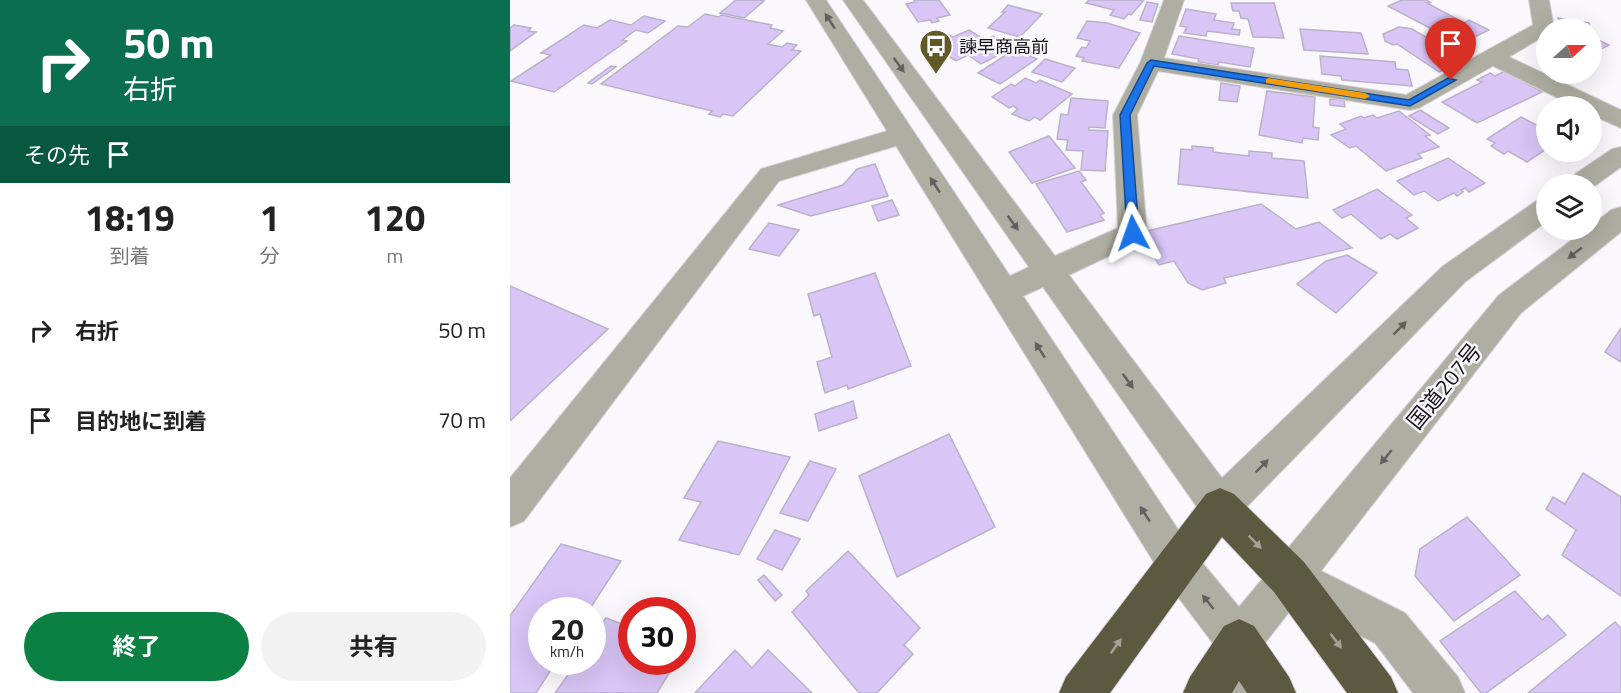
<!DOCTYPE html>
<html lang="ja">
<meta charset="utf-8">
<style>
:root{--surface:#fff;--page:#f2f2f2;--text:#222;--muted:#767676;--accent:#0b8043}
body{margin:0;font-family:"Titillium Web","Noto Sans JP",sans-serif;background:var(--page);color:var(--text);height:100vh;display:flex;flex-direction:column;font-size:22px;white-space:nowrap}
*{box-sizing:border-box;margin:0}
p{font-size:20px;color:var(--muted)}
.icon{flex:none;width:33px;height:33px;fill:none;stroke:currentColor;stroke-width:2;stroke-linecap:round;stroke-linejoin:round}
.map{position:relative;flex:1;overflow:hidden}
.side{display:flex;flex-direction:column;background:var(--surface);width:510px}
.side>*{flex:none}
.hud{background:#0b6e4f;color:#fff;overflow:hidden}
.needle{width:39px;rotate:69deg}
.controls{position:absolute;left:1026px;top:18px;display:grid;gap:12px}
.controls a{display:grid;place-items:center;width:66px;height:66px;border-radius:50%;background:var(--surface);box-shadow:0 6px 24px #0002;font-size:30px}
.speed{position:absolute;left:18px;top:597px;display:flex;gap:12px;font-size:30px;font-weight:700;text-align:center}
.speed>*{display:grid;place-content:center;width:78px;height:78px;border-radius:50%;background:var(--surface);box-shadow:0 6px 24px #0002;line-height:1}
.speed small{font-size:15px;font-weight:400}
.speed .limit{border:9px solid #d22;background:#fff;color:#111}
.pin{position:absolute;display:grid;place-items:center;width:51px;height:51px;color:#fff;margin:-62px -26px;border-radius:50% 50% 50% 0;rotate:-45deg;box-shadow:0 0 6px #0007}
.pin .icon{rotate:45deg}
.me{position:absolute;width:66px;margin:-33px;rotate:356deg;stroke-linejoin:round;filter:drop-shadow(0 0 4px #0008)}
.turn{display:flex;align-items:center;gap:21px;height:126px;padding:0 24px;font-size:27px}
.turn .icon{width:78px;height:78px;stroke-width:2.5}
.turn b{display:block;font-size:42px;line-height:51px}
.then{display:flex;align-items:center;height:57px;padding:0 24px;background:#0003;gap:12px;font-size:22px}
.eta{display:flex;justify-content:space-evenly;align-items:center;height:102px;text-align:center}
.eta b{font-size:36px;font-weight:700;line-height:42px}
.cta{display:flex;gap:12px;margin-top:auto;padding:12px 24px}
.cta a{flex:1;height:69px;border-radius:36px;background:var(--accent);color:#fff;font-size:24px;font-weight:700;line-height:69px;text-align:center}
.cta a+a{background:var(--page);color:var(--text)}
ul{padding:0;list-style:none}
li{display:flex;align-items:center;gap:18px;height:90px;padding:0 24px}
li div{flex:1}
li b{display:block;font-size:22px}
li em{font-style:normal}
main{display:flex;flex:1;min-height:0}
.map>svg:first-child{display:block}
.building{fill:#d9c5f6;stroke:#bbb1ca;stroke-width:1.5}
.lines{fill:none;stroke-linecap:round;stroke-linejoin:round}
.minor-casing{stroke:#d6d3d9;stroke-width:2}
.highway-casing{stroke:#d6d3d9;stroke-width:2}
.minor{fill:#afaea2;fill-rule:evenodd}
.highway{fill:#5c5941;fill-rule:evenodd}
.oneway{fill:#62605f}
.oneway2{fill:#a3a196}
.route{fill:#1a73e8;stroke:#114b97;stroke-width:1.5}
.slow{fill:#f59e0b}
.labels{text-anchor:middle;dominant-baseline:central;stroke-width:5;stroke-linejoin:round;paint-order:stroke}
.far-poi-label{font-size:18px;fill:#16131c;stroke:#faf8fd;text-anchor:start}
.street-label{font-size:22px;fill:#16131c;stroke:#faf8fd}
</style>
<main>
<section class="side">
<div class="hud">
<div class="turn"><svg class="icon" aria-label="right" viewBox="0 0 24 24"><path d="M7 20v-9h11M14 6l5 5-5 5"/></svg><div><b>50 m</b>右折</div></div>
<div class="then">その先<svg class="icon" aria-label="arrive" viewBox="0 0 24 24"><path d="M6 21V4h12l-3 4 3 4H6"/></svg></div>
</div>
<div class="eta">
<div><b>18:19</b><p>到着</p></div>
<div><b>1</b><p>分</p></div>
<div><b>120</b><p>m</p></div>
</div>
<ul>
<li><svg class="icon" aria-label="right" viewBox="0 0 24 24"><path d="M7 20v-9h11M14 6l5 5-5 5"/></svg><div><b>右折</b></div><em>50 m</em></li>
<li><svg class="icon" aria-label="arrive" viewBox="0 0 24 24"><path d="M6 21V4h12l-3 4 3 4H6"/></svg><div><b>目的地に到着</b></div><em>70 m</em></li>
</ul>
<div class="cta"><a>終了</a><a>共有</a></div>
</section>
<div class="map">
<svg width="1111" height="693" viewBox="0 0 1111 693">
<rect width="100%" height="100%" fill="#faf8fd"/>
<g class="building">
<polygon points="226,0 249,0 254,1 234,18 210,13"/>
<polygon points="404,0 429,0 440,15 427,18 429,21 422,23 420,20 408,22 396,4 405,2"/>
<polygon points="579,0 634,0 621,15 618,14 614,19 600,15 604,10 576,3"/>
<polygon points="892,0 916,0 920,2 917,3 954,23 959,20 979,30 950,44 878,6"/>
<polygon points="637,2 648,4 642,22 630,20"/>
<polygon points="721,3 764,3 774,38 743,37 738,19 731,18 729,11 723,11"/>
<polygon points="498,5 532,14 510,37 478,28 495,12 492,12"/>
<polygon points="676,9 706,14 704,20 724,23 722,29 730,30 729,35 697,31 696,36 674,33 677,27 670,26"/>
<polygon points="195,14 209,17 211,15 262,25 260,28 273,31 258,44 272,47 277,43 287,45 282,50 291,51 223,116 213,114 210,117 199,114 202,111 91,84 168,26 178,27"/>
<polygon points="134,16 155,21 138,33 126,30 112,40 117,41 44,92 1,81 41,55 31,53 74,25 87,28 100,20 121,25"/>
<polygon points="1048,18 1079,23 1080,28 1050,24"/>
<polygon points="577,21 597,23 630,33 609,68 572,61 574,58 566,56 572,47 576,48 580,41 567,38"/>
<polygon points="4,25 21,28 18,31 26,32 0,51 0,28"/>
<polygon points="889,27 902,29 956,60 929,72 887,44 883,45 875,41 873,34"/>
<polygon points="790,29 851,33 858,54 794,50"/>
<polygon points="459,30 475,40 483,36 503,48 471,64 458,55 446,61 430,51 433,49 421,41 437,34 443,37"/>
<polygon points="669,36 744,48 740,67 709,62 708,65 688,62 689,59 662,54"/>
<polygon points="1082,37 1099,45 1082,54"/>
<polygon points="505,49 527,59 490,84 468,73"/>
<polygon points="810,56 885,62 886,69 898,70 902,86 832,80 831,76 812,74"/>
<polygon points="535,59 565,68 552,82 522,72"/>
<polygon points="101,66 106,67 82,84 78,83"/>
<polygon points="995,71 1032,92 967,123 932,102 972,82 967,80 980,73 985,76"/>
<polygon points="515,78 526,83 530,80 562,94 530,120 525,117 519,121 502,114 508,109 503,106 499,108 482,97 501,84 505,86"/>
<polygon points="711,83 730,86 727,102 709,100"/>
<polygon points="757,91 805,97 803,127 809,128 808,140 793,138 792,143 749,135"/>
<polygon points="561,98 598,101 595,128 579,127 579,130 598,131 595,171 571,170 573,151 556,150 558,140 547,139 551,114 558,115"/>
<polygon points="820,99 834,100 835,107 820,105"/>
<polygon points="1047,99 1063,106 1037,106"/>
<polygon points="910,110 939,128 928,134 899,116"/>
<polygon points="889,111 920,135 915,136 929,147 908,154 912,158 876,171 846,146 840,148 821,135 836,129 830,124 851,116 854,118 863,115 867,118"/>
<polygon points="1011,117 1036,130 1036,149 1017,162 998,151 994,154 981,146 985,143 977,139"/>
<polygon points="539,136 565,168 522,183 499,152"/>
<polygon points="682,146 703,148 703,152 739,156 739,151 762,153 762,158 794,161 798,198 668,184 671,149 682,150"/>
<polygon points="938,158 975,183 959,192 955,188 951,190 953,192 947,196 944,193 928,201 914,191 904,195 887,181"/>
<polygon points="365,164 378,196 301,216 268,205 333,185 347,169"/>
<polygon points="569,171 576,180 571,182 594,213 590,215 594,220 557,232 526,184"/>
<polygon points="867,189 902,215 896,218 908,228 887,239 880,234 871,239 841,214 832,218 823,210"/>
<polygon points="382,200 389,215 368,221 362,206"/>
<polygon points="751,204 786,229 809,222 842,248 714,278 716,283 692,290 678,283 664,261 649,265 635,242 642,240 637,231"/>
<polygon points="259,223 289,230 269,256 239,249"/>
<polygon points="837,255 867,273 826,313 787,284 816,261"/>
<polygon points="365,273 401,366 338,389 337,385 315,393 307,362 322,357 310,314 304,316 298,294"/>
<polygon points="0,286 98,329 0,421"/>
<polygon points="1111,328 1111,362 1095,352"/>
<polygon points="343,401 347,418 309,431 305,414"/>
<polygon points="439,434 485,527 387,577 349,476"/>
<polygon points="208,441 280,457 229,555 169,540 191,502 174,498"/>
<polygon points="300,461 326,469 298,521 270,513"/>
<polygon points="1073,473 1111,497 1111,596 1052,555 1066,530 1036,509 1043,497 1055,504"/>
<polygon points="957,517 1010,575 944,621 905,576 910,549"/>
<polygon points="265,530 290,539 272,570 247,559"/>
<polygon points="51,544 111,561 79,610 32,610 32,662 46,662 26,693 0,693 0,616"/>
<polygon points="338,551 410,628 394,645 403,654 367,693 349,693 282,612 299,595 296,591"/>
<polygon points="254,575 272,595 265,601 248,580"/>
<polygon points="1005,591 1032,620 1038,615 1056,635 976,693 971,693 930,641"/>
<polygon points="96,618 122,628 122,662 166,662 147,693 45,693 67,662 82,662 82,638"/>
<polygon points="1105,622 1111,628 1111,693 1018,693"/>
<polygon points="225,650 242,668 258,650 302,693 185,693"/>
</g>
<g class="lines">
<g class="minor-casing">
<g id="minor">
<polygon points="296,0 316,0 500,276 519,267 333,0 353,0 545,256 608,228 603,115 630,63 654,0 674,0 654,58 896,95 1023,25 1019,0 1039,0 1044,28 1036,28 1036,35 999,57 1111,110 1111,128 1082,115 1082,106 1064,106 983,66 909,108 900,110 648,71 627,115 637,233 633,240 559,275 712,478 933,266 1026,201 1036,198 1036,222 955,282 724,520 710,526 696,520 533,287 513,296 681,549 729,607 989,295 1075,230 1082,230 1082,225 1101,210 1111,207 1111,232 1011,313 811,571 895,613 948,677 955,693 903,693 865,643 786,603 752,647 760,693 714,693 708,650 653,577 386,146 269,181 14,521 0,527 0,478 251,169 377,131"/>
<polygon points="1111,147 1111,167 1082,188 1082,184 1056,184 1059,178 1102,149"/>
</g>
</g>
<g class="highway-casing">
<g id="highway">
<polygon points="710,488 724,494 794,562 881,677 888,693 837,693 764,592 712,537 600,693 549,693 556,677 696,494"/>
<polygon points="729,619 744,626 779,677 786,693 737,693 729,681 722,693 673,693 680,677 714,626"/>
</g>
</g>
<use href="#minor" class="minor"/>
<use href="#highway" class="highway"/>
</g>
<defs><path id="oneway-solid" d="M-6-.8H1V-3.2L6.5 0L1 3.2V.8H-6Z" transform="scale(1.5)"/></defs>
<g class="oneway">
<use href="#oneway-solid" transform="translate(320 21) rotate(-123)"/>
<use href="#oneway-solid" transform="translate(389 65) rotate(54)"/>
<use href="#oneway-solid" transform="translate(425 185) rotate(-123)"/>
<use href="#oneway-solid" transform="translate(503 223) rotate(54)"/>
<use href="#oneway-solid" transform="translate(1065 253) rotate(142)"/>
<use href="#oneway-solid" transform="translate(890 328) rotate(-45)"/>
<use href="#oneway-solid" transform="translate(530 350) rotate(-123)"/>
<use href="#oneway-solid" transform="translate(618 381) rotate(54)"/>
<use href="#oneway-solid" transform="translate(876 457) rotate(129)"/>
<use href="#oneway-solid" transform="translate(752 466) rotate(-45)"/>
<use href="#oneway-solid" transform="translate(635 514) rotate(-123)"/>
<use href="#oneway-solid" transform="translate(698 602) rotate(-129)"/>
</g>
<g class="oneway2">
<use href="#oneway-solid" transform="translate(745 542) rotate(45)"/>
<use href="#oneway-solid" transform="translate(826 641) rotate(53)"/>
<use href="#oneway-solid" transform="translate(606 646) rotate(-54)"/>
</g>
<polygon class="route" points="641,60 899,100 938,78 946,80 900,106 644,66 620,115 629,233 623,238 617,233 610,115 637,63"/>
<polygon class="slow" points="759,78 855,93 860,96 855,99 756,83 756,79"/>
<defs>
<g id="bus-pin" transform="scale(1.725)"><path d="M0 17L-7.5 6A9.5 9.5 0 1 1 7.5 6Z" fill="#615926" stroke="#faf8fd"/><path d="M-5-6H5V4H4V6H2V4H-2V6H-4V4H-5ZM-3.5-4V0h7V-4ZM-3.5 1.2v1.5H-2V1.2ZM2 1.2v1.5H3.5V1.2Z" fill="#fff"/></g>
</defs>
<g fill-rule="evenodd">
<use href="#bus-pin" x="426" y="46"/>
</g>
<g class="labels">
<g class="far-poi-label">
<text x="449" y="46">諫早商高前</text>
</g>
<g class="street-label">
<text transform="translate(934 386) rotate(-51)">国道207号</text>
</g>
</g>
</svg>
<div class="controls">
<a><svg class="needle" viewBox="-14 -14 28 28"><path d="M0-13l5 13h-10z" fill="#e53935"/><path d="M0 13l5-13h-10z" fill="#767676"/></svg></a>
<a><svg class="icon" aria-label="sound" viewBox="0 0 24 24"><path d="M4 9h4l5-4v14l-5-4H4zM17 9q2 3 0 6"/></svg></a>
<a><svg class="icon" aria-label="layers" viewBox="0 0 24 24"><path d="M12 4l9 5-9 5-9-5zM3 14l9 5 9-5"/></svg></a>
</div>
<div class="speed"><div>20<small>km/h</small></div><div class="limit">30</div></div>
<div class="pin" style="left:941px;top:80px;background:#d93025"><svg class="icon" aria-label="arrive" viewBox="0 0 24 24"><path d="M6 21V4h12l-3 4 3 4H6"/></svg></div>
<svg class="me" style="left:623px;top:233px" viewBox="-20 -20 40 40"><path d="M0-17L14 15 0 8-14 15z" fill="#1a73e8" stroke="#fff" stroke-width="4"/></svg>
</div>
</main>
